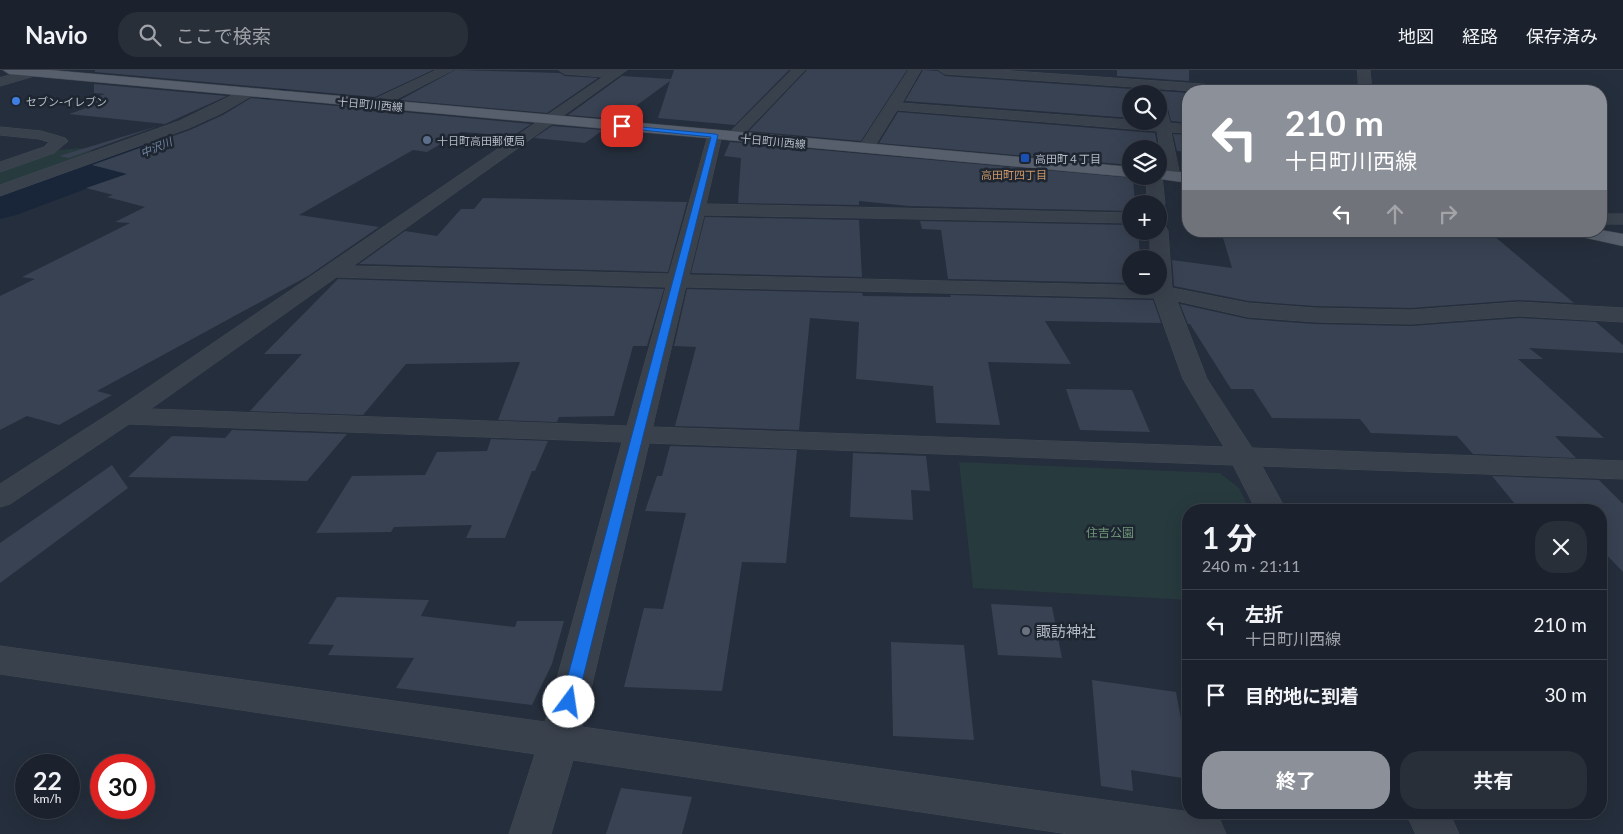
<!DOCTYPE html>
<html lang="ja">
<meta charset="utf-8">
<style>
:root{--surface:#1c222d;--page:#292f39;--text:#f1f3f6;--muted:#a0a4aa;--line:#3a3f49;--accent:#8c9099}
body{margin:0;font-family:Lato,"Noto Sans JP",sans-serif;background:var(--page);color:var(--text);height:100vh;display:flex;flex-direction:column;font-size:19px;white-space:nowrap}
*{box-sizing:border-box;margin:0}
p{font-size:16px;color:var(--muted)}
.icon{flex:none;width:28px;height:28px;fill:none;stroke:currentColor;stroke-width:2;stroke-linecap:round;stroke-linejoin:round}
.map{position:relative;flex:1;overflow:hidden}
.side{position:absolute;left:1182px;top:434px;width:425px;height:315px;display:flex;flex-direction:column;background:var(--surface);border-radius:20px;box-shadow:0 5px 20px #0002,0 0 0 1px var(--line)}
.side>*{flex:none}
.top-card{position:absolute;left:1182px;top:15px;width:425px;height:152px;border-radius:20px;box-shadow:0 5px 20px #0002,0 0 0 1px var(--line);background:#8c9099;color:#fff;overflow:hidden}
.tools{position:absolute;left:1122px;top:15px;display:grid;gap:10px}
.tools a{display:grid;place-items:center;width:45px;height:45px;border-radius:50%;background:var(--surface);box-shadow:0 5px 20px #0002,0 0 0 1px var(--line);font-size:25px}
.speed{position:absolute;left:15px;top:684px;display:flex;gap:10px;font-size:25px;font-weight:700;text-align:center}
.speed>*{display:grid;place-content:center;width:65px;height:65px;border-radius:50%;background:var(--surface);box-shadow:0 5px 20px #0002,0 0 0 1px var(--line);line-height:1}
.speed small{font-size:12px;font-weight:400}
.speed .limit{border:8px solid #d22;background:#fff;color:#111}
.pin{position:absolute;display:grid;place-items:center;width:42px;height:42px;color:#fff;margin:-21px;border-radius:10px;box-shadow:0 2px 8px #0006}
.me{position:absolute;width:55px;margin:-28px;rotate:14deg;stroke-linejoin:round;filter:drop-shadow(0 0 4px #0008)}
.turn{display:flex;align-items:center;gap:18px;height:105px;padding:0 20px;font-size:22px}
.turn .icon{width:65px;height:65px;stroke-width:2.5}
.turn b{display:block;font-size:35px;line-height:42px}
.lanes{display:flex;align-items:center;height:48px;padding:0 20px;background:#0003;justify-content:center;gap:25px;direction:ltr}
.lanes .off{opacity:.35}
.round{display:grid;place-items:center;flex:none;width:52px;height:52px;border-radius:20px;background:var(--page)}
.overview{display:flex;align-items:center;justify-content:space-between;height:85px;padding:0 20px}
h1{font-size:30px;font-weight:700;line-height:38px}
.primary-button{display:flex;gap:10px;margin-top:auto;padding:10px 20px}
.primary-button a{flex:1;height:58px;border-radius:20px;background:var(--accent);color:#fff;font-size:20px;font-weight:700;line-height:58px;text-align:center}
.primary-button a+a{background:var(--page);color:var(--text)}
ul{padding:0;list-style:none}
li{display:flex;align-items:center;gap:15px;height:70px;padding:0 20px;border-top:1px solid var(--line)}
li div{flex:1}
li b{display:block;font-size:19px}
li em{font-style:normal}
header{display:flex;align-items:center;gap:30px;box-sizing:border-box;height:70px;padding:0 25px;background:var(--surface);border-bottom:1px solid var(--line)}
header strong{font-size:24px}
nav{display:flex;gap:28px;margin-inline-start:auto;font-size:18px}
.search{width:350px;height:45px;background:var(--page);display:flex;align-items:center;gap:12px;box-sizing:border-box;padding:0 18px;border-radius:20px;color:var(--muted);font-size:19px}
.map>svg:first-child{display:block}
.green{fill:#273a3d}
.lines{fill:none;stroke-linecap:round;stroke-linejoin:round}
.stream{fill:#192639;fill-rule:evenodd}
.river{fill:#192639;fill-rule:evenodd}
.building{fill:#384252}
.minor-casing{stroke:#424a55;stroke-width:1}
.major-casing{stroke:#424a55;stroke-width:1}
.minor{fill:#39414c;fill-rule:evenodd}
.major{fill:#575f6c;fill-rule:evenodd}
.route{fill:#1a73e8;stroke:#114b97}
.shop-dot{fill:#3f7fe0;stroke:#1e2631;stroke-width:2}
.service-dot{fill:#5c6f8a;stroke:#1e2631;stroke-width:2}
.transit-dot{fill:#1a4fb4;stroke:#1e2631;stroke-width:2}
.worship-dot{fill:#6b7280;stroke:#1e2631;stroke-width:2}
.labels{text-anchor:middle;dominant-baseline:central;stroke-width:5;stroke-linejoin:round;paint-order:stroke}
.far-poi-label{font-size:11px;fill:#b5bcc7;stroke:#1e2631;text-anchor:start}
.far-street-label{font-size:11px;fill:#b5bcc7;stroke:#1e2631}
.far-water-label{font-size:11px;font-style:italic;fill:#7185a3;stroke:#1e2631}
.far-neighbourhood-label{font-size:11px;fill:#cd976a;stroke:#1e2631}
.park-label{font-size:12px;fill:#6e9678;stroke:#1e2631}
.near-poi-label{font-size:15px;fill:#b5bcc7;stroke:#1e2631;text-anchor:start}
</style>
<header>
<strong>Navio</strong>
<div class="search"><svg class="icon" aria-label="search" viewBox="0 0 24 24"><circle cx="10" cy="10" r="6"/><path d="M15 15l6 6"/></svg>ここで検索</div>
<nav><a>地図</a><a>経路</a><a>保存済み</a></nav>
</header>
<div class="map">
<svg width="1623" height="764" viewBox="0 0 1623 764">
<rect width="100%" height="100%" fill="#252e3c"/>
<g class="green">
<polygon points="80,78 96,82 0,117 0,101 59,80"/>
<polygon points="959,392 1220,403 1239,418 1250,440 1189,440 1189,530 973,518"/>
</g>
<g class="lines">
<path class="stream" d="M 299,0 L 305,0 C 293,21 273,28 252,37 L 248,37 L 248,35 L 284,17 Z"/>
<polygon class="river" points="135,74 150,77 156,86 150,95 16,145 0,149 0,119"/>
</g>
<g class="building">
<polygon points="95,0 433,0 375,27 95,2"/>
<polygon points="455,0 560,3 565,6 598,8 547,43 400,30"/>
<polygon points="674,0 789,0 735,55 658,48 670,11 618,49 568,45 622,6 671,9"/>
<polygon points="807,0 907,0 861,71 749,61"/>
<polygon points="923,0 938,1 945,6 1189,23 1189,53 1171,51 1166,31 1159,28 1159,24 1131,24 1131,48 905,31"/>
<polygon points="1117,0 1189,0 1189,11 1117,6"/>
<polygon points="94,14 227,26 165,54 69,44 101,33 83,31 105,24 94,23"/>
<polygon points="251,28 531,54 513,66 461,62 427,82 413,80 299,145 379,157 308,206 97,321 112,325 59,355 27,346 0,360 0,226 35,209 22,207 130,153 115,152 145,137 107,127 113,125 86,118 127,104 92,95 190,60 223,45"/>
<polygon points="898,42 1155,63 1158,79 1130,77 1131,95 879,73"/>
<polygon points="158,56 69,88 59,86"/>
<polygon points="552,56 603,60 585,73 534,68"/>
<polygon points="1173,64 1189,65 1189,82 1177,81"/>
<polygon points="730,72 1133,108 1135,134 1131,134 1131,141 909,136 859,131 859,135 738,133 741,88 724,86"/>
<polygon points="483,128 687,132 668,202 359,194 405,161 437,166 461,139 474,139"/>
<polygon points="705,147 859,150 862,207 691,203"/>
<polygon points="920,151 1131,155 1131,161 1138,161 1140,185 1148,186 1148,189 1131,189 1131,213 948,209 941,160 922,159"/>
<polygon points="1221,161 1488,161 1574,233 1519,230 1411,238 1315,236 1248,231 1174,216 1172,190 1232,198"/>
<polygon points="338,209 664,219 647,276 633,276 614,346 559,347 557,352 498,350 520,292 406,294 363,345 250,341 302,284 264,284"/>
<polygon points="687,219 862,223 863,226 951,227 950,225 1153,230 1161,253 1045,251 1071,294 988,292 1000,355 936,353 933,316 856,309 859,252 810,248 799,360 675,356 696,277 674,276"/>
<polygon points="1180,234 1248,249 1315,254 1411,256 1519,248 1596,252 1623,275 1623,283 1529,278 1543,289 1518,289 1604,368 1555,366 1576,388 1473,384 1457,366 1371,363 1360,349 1272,348 1253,319 1231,319 1190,254 1188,254"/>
<polygon points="1066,319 1132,320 1150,362 1080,360"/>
<polygon points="232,360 347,364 307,411 128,407 172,366 225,368"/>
<polygon points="491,369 548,371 535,401 532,401 505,468 466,468 472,455 394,457 391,462 316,463 352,406 425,405 437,382 487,381"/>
<polygon points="670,376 797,380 786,493 742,492 722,621 624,617 644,538 663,539 686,443 645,441 657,406 662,406"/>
<polygon points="853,383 926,386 930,421 911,420 913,450 850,447"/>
<polygon points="112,395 128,418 0,513 0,473"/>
<polygon points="1492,406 1599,410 1623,434 1623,502 1601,479 1601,440 1520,440"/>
<polygon points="337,527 429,530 421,546 515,557 517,551 564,551 552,594 532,635 396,618 414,588 328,585 334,575 308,574"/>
<polygon points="991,534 1052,537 1062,588 998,585"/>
<polygon points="891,572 964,575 974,670 893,666"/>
<polygon points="1092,610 1176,622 1189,694 1189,709 1131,700 1133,721 1101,716"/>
<polygon points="621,718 692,727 682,764 606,764"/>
</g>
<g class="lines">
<g class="minor-casing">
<g id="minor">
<polygon points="28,0 47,0 45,3 0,16 0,8"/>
<polygon points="437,0 453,0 381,37 376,38 369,34 371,31"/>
<path d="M 559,0 L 627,0 L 353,196 L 669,204 L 708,65 L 710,62 L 720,62 L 722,65 L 706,134 L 1131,143 L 1131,153 L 704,145 L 689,205 L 1159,216 L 1159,189 L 1150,189 L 1150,161 L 1159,161 L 1159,155 L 1166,157 L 1168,161 L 1172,218 L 1248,233 L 1315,238 L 1411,240 L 1519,232 L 1623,238 L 1623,252 L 1519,246 L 1411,254 L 1315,252 L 1248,247 L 1177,231 L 1207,309 L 1252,378 L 1623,391 L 1623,409 L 1262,396 L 1286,440 L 1256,440 L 1233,395 L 649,373 L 582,657 L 1205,744 L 1220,750 L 1226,764 L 1068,764 L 573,690 L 551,764 L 509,764 L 535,684 L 0,604 L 0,576 L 545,652 L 622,372 L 129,354 L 10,434 L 0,437 L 0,414 L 115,340 L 603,7 L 565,4 ZM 337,207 L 666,217 L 627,356 L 151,339 ZM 686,217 L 1154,228 L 1183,309 L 1224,377 L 653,357 Z"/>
<polygon points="792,0 805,0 738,70 728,70 726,67 728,64"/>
<polygon points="909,0 921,0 902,33 1155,52 1159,51 1159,30 1164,31 1170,53 1189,55 1189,63 1171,62 1180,106 1178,109 1166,109 1164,106 1157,61 897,40 871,82 861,82 858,79"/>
<polygon points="939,0 998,0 1244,17 1251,21 1192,21 945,4"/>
<polygon points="1358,0 1370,0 1372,21 1359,21"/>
<polygon points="248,18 255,22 253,25 222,43 189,58 0,126 0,115 179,51"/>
<polygon points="0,57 41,61 65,68 68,71 54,83 0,102 0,92 44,77 49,72 39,69 0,65"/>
<polygon points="1159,102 1162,106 1165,134 1159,139 1159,134 1147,134 1146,106 1159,106"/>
<rect x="1601" y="144" width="22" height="10"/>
<polygon points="1406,742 1449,742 1459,764 1416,764"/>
</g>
</g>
<g class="major-casing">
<g id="major">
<polygon points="3,0 50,0 1131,97 1131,106 1134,106 1131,107 9,4"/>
<polygon points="1159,100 1189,103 1189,113 1153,108 1152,106 1159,106"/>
<polygon points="1601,160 1623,164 1623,176 1573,165 1571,161"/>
</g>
</g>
<use href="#minor" class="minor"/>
<use href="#major" class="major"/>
</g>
<polygon class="route" points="620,55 715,64 718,65 577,632 574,637 569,639 563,637 561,632 711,67 622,58"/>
<circle class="shop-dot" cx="16" cy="31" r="5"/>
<circle class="service-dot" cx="427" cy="70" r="5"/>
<rect class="transit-dot" x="1020" y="83" width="10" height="10" rx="2.5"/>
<circle class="worship-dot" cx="1026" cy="561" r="5"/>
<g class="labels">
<g class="far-poi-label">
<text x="26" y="31">セブン-イレブン</text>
<text x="437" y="70">十日町高田郵便局</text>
<text x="1035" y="88">高田町４丁目</text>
</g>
<g class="far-street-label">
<text transform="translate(370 34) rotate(5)">十日町川西線</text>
<text transform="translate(773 71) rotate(5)">十日町川西線</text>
</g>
<g class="far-water-label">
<text transform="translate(156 77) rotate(-23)">中沢川</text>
</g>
<g class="far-neighbourhood-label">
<text x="1014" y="104">高田町四丁目</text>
</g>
<g class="park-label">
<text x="1110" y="462">住吉公園</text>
</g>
<g class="near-poi-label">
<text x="1036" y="561">諏訪神社</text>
</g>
</g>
</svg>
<div class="tools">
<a><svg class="icon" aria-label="search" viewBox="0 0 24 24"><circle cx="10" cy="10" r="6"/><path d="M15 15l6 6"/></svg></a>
<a><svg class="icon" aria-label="layers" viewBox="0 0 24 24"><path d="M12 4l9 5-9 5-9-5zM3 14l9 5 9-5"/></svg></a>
<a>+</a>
<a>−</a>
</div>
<div class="speed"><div>22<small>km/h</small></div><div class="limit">30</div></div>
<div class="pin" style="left:622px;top:56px;background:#d93025"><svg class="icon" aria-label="arrive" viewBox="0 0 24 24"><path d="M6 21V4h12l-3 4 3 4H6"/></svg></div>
<svg class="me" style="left:569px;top:632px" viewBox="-20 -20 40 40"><circle r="19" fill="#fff"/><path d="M0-13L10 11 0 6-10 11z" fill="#1a73e8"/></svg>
<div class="top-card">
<div class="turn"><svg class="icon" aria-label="left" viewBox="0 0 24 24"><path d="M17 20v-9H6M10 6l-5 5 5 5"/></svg><div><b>210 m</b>十日町川西線</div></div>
<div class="lanes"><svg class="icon" aria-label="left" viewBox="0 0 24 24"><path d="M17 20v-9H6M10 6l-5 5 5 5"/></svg><svg class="icon off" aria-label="ahead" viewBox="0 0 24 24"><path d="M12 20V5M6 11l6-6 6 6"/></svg><svg class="icon off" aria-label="right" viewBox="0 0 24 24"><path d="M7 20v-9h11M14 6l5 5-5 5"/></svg></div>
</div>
<section class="side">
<div class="overview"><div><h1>1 分</h1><p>240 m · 21:11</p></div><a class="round"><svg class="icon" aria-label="close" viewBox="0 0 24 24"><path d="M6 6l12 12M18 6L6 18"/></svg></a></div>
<ul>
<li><svg class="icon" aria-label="left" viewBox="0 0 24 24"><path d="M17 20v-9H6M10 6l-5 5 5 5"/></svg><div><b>左折</b><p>十日町川西線</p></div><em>210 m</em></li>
<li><svg class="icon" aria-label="arrive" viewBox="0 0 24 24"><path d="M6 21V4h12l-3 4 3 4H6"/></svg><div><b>目的地に到着</b></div><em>30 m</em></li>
</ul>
<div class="primary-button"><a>終了</a><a>共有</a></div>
</section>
</div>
